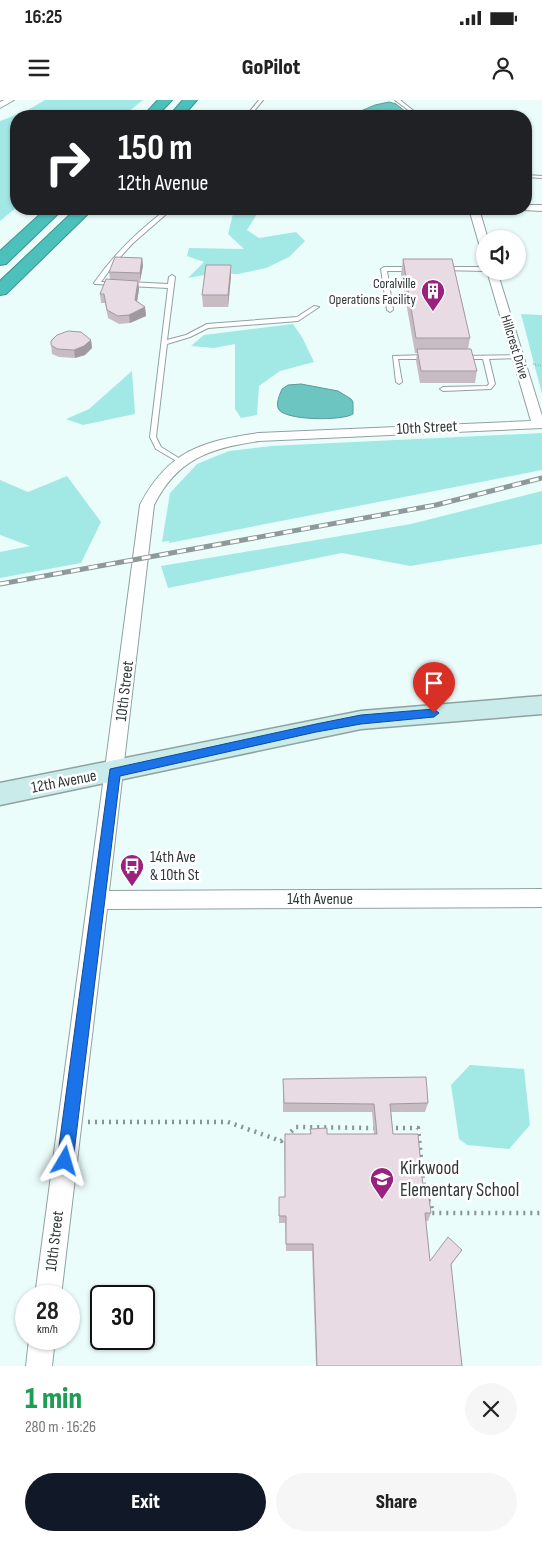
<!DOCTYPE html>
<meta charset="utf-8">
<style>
:root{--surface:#fff;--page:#f6f6f6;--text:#222;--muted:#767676;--accent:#111827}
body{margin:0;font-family:"Sofia Sans Condensed",sans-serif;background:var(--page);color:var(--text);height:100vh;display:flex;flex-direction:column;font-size:19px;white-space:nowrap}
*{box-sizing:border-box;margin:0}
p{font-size:16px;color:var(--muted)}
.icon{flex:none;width:28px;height:28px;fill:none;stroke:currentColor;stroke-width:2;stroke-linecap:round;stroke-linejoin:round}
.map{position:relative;height:1266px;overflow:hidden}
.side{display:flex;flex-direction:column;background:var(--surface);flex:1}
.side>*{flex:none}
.guide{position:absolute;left:10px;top:10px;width:522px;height:105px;border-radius:20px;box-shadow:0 1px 4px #0004;background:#202124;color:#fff;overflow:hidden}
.buttons{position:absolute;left:476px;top:130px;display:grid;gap:10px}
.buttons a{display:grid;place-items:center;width:50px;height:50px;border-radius:50%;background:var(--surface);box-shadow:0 1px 4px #0004;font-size:25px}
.speed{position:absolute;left:15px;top:1185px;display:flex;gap:10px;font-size:25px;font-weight:700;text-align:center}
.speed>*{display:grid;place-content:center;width:65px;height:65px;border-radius:50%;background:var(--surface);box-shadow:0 1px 4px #0004;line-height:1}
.speed small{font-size:12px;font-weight:400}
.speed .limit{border:2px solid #111;border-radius:8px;background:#fff;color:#111}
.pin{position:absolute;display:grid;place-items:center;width:42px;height:42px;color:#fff;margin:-51px -21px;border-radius:50% 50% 50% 0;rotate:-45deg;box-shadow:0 0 5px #0007}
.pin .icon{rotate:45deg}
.me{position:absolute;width:55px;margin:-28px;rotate:7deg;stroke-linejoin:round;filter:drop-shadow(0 0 4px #0008)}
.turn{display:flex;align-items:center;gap:18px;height:105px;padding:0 25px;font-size:22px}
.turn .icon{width:65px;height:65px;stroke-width:2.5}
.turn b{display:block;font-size:35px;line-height:42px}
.round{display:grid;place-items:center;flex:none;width:52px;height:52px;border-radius:26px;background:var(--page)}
.overview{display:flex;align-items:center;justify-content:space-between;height:85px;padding:0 25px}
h1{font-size:30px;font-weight:800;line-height:38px;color:#1e9e55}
.action{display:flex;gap:10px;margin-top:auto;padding:10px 25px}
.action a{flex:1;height:58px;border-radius:30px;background:var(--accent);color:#fff;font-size:20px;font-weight:800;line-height:58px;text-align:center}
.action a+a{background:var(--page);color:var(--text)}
.status{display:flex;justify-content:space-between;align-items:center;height:35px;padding:0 25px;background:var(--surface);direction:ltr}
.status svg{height:14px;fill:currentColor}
header{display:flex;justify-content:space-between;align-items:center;height:65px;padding:0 25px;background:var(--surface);font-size:22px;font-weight:800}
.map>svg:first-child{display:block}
.green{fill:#a2e9e5}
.water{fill:#6dc5c1;stroke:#5b9a98}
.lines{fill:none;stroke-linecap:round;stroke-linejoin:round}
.lane-casing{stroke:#90a1a0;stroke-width:2}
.street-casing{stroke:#90a1a0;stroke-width:2}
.secondary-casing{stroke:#90a1a0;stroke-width:3}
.highway-casing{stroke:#42918d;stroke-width:2}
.path-far1{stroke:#889493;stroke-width:2;stroke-dasharray:0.5 2;stroke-linecap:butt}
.path{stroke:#889493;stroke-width:4.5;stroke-dasharray:2 5;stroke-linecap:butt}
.lane{fill:#fff;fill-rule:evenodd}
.street{fill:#fff;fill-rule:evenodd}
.secondary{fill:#c9eceb;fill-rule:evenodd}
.highway{fill:#4cc1bc;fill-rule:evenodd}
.rail-casing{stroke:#8d9a99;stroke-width:5}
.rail{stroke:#fff;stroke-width:3;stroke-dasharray:9;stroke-linecap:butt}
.wall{fill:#c8bcc3}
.shaded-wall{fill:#a2999f}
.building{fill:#e8dbe3;stroke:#a2999f}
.route{fill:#1a73e8;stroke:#114b97}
.labels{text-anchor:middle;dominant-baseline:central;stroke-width:5;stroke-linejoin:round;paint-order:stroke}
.far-poi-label{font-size:14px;fill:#303737;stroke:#fff;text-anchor:end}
.far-street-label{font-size:14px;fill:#303737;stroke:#fff}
.street-label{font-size:16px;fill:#303737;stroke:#fff}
.poi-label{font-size:16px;fill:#303737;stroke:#fff;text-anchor:start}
.near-poi-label{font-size:19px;fill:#303737;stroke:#fff;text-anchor:start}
</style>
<div class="status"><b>16:25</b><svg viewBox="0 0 49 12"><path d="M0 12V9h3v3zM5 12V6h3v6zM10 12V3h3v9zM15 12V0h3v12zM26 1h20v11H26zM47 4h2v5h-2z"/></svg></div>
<header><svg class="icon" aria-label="menu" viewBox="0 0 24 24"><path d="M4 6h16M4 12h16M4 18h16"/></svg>GoPilot<svg class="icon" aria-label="person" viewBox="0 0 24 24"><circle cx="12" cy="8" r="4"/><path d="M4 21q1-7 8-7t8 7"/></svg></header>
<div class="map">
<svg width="542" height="1266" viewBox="0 0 542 1266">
<rect width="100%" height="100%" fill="#ebfdfb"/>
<g class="green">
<polygon points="45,0 143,0 123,16 16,16 16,108 0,121 0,21 26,11"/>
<polygon points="234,110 257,114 247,130 259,138 296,132 305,141 289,157 266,168 238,174 216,173 188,178 204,162 187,156 189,148 244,149 228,134"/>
<polygon points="521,214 542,215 542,294"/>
<polygon points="293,224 302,237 314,262 280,271 259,286 257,315 241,318 235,309 235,244 214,248 191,246 204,235"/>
<polygon points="132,271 135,314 83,325 66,319 89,309"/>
<polygon points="542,333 542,370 169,443 169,441 162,442 170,393 197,364 229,351 271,346"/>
<polygon points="67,376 101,422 81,463 0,478 0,452 30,446 0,435 0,380 28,392"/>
<polygon points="542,391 542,444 410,466 342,453 168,488 161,466 411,424"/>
<polygon points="470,965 524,969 530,1025 509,1049 467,1045 459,1039 451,985"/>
</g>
<g class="water">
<polygon points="389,2 396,4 411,16 349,16 375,5"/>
<path d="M 301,284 L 338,291 L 351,299 L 353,302 L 353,314 C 343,321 282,321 278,308 C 276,302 280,294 282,289 L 288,285 Z"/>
</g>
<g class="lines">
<g class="lane-casing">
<g id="lane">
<polygon points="259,0 263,0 250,16 246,16"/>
<polygon points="395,0 400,0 420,16 416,16"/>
<polygon points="526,75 542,76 542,78 526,77"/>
<path d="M 167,109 L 172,109 L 132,144 L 114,164 L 101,182 L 116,182 L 118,183 L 118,185 L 95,184 L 94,183 C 114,154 139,130 167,109 Z"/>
<polygon points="384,167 412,167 415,169 412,171 387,171 393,210 390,212 387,210 381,169"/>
<polygon points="443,167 485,167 485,171 441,170 440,169"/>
<polygon points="172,175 175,177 167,240 186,235 207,224 297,217 314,206 319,207 298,221 208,228 190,237 167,244 156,337 161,347 182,360 182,362 180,363 156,349 150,337 168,188 129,186 126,184 129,182 168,184 169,177"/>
<polygon points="518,255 521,257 520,258 489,259 495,284 491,289 443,291 440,289 443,287 487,286 489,284 483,259 463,259 460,257 461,256"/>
<polygon points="393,256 427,255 430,257 427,259 398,259 402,282 399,284 396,282"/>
</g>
</g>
<g class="street-casing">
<g id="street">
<polygon points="4,0 14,0 0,8 0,2"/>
<polygon points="526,105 542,105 542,111 523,110 522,109 526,109"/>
<polygon points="249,109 386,109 381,112 254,112"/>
<polygon points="469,109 479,109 488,139 485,139 485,150 480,147"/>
<path d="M 487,171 L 497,171 L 542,316 L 542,328 L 259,341 C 210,348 177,359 154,405 L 109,791 L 542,789 L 542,807 L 107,809 L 61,1196 L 35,1196 L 140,405 C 168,351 202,341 259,333 L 531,321 Z"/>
<polygon points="29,1239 55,1239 52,1266 26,1266"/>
</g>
</g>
<g class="secondary-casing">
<polygon id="secondary" points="542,596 542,614 361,629 0,705 0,683 361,611"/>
</g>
<g class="highway-casing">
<g id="highway">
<polygon points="158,0 172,0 157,16 143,16"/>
<polygon points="183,0 197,0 183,16 169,16"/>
<polygon points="46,109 63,109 6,164 0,165 0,151"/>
<polygon points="76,109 93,109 6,194 0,195 0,181"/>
</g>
</g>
<polyline class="path-far1" points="533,264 542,266"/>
<g class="path">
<polyline points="88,1022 228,1022 281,1041 296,1027 376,1028"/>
<polyline points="389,1028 418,1028 425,1100 431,1102 432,1113 542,1113"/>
</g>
<use href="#lane" class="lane"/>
<use href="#street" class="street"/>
<use href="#secondary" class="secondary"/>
<use href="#highway" class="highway"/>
<g class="rail-casing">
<polyline id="rail" points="0,484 436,405 542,378"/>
</g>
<use href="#rail" class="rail"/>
</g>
<g class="wall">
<polygon points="142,158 143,166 140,181 138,181 139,189 137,201 145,207 146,216 130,223 119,224 108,218 105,203 101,203 100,194 110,179 109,172"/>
<polygon points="403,159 470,238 468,249 477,271 475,283 420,283 416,261 417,253 415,253 401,174"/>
<polygon points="231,176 228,207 203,207 202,195"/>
<polygon points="91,240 92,248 85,255 75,258 59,257 52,254 51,245"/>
<polygon points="283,979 428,1003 425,1012 391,1012 393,1034 424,1097 431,1113 428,1121 426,1121 430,1161 462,1150 451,1165 462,1266 316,1266 312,1151 286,1151 285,1123 279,1123 279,1097 285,1097 284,1042 310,1034 310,1029 327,1034 374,1034 372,1012 283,1012"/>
</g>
<g class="shaded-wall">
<polygon points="142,158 143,166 140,181 140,173"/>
<polygon points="231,165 231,176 228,207 228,195"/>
<polygon points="138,181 139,189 136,208 135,200"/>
<polygon points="145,207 146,216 130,223 129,215"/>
<polygon points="91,240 92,248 85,255 75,258 74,250"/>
</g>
<g class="building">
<polygon points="115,157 142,158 140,173 109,172"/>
<polygon points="403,159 452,159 470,238 416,238"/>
<polygon points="206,165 231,165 228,195 202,195"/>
<polygon points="106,179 138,181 135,200 145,207 129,215 118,216 107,210 104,194 100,194"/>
<polygon points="68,231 81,232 91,240 84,246 74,250 57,249 51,245 51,241 57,235"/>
<polygon points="417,249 471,249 477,271 421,271"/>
<polygon points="426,977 428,1003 390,1004 393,1034 418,1034 424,1097 429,1097 431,1113 425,1113 430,1161 448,1137 462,1150 451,1164 462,1266 317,1266 313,1144 286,1144 286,1116 279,1116 279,1097 285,1097 285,1034 311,1034 310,1029 327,1028 327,1034 377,1034 374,1004 284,1003 283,979"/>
</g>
<polygon class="route" points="434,609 439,613 434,617 361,624 316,632 120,676 73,1061 70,1066 65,1068 59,1066 57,1061 110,669 316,624 361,615"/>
<defs>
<g id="building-pin" transform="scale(1.25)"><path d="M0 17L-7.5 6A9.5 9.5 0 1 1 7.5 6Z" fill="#98227d" stroke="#fff"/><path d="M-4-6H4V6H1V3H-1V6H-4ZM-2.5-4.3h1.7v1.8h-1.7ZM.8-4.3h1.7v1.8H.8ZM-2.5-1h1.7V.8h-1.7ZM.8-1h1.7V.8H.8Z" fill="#fff"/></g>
<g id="bus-pin" transform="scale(1.25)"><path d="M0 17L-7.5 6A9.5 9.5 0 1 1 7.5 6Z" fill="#98227d" stroke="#fff"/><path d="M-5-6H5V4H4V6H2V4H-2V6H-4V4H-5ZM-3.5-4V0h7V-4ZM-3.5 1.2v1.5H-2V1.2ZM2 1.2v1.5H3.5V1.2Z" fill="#fff"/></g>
<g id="school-pin" transform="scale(1.25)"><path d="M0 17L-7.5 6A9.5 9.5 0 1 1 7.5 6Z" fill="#98227d" stroke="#fff"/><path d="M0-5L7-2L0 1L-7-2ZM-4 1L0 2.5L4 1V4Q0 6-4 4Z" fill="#fff"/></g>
</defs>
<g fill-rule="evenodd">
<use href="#building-pin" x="433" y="191"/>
<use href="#bus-pin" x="132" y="766"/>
<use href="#school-pin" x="382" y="1079"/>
</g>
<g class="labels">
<g class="far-poi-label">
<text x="416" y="183">Coralville<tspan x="416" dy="16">Operations Facility</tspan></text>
</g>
<g class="far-street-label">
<text transform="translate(515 247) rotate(73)">Hillcrest Drive</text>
</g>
<g class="street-label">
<text transform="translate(427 328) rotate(-3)">10th Street</text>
<text transform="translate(125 591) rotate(-83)">10th Street</text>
<text transform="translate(64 682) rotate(-11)">12th Avenue</text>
<text x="320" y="799">14th Avenue</text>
<text transform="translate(55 1141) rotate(-83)">10th Street</text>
</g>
<g class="poi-label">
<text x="150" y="757">14th Ave<tspan x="150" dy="18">&amp; 10th St</tspan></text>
</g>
<g class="near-poi-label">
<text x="400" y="1068">Kirkwood<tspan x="400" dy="22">Elementary School</tspan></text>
</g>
</g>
</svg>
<div class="buttons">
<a><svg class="icon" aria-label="sound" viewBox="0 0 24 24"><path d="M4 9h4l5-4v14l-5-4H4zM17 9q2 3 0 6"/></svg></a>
</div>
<div class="speed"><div>28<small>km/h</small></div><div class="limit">30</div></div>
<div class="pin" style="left:434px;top:613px;background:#d93025"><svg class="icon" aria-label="arrive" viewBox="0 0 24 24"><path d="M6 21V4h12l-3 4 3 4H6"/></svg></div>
<svg class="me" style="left:65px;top:1061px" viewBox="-20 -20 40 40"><path d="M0-17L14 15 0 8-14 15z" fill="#1a73e8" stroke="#fff" stroke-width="4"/></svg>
<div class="guide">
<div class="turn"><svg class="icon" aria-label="right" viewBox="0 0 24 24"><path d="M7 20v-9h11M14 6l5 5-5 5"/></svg><div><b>150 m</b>12th Avenue</div></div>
</div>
</div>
<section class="side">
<div class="overview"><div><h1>1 min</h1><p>280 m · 16:26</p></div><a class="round"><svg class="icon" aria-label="close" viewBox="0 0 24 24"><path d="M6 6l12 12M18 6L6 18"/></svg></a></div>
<div class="action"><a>Exit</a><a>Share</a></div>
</section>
